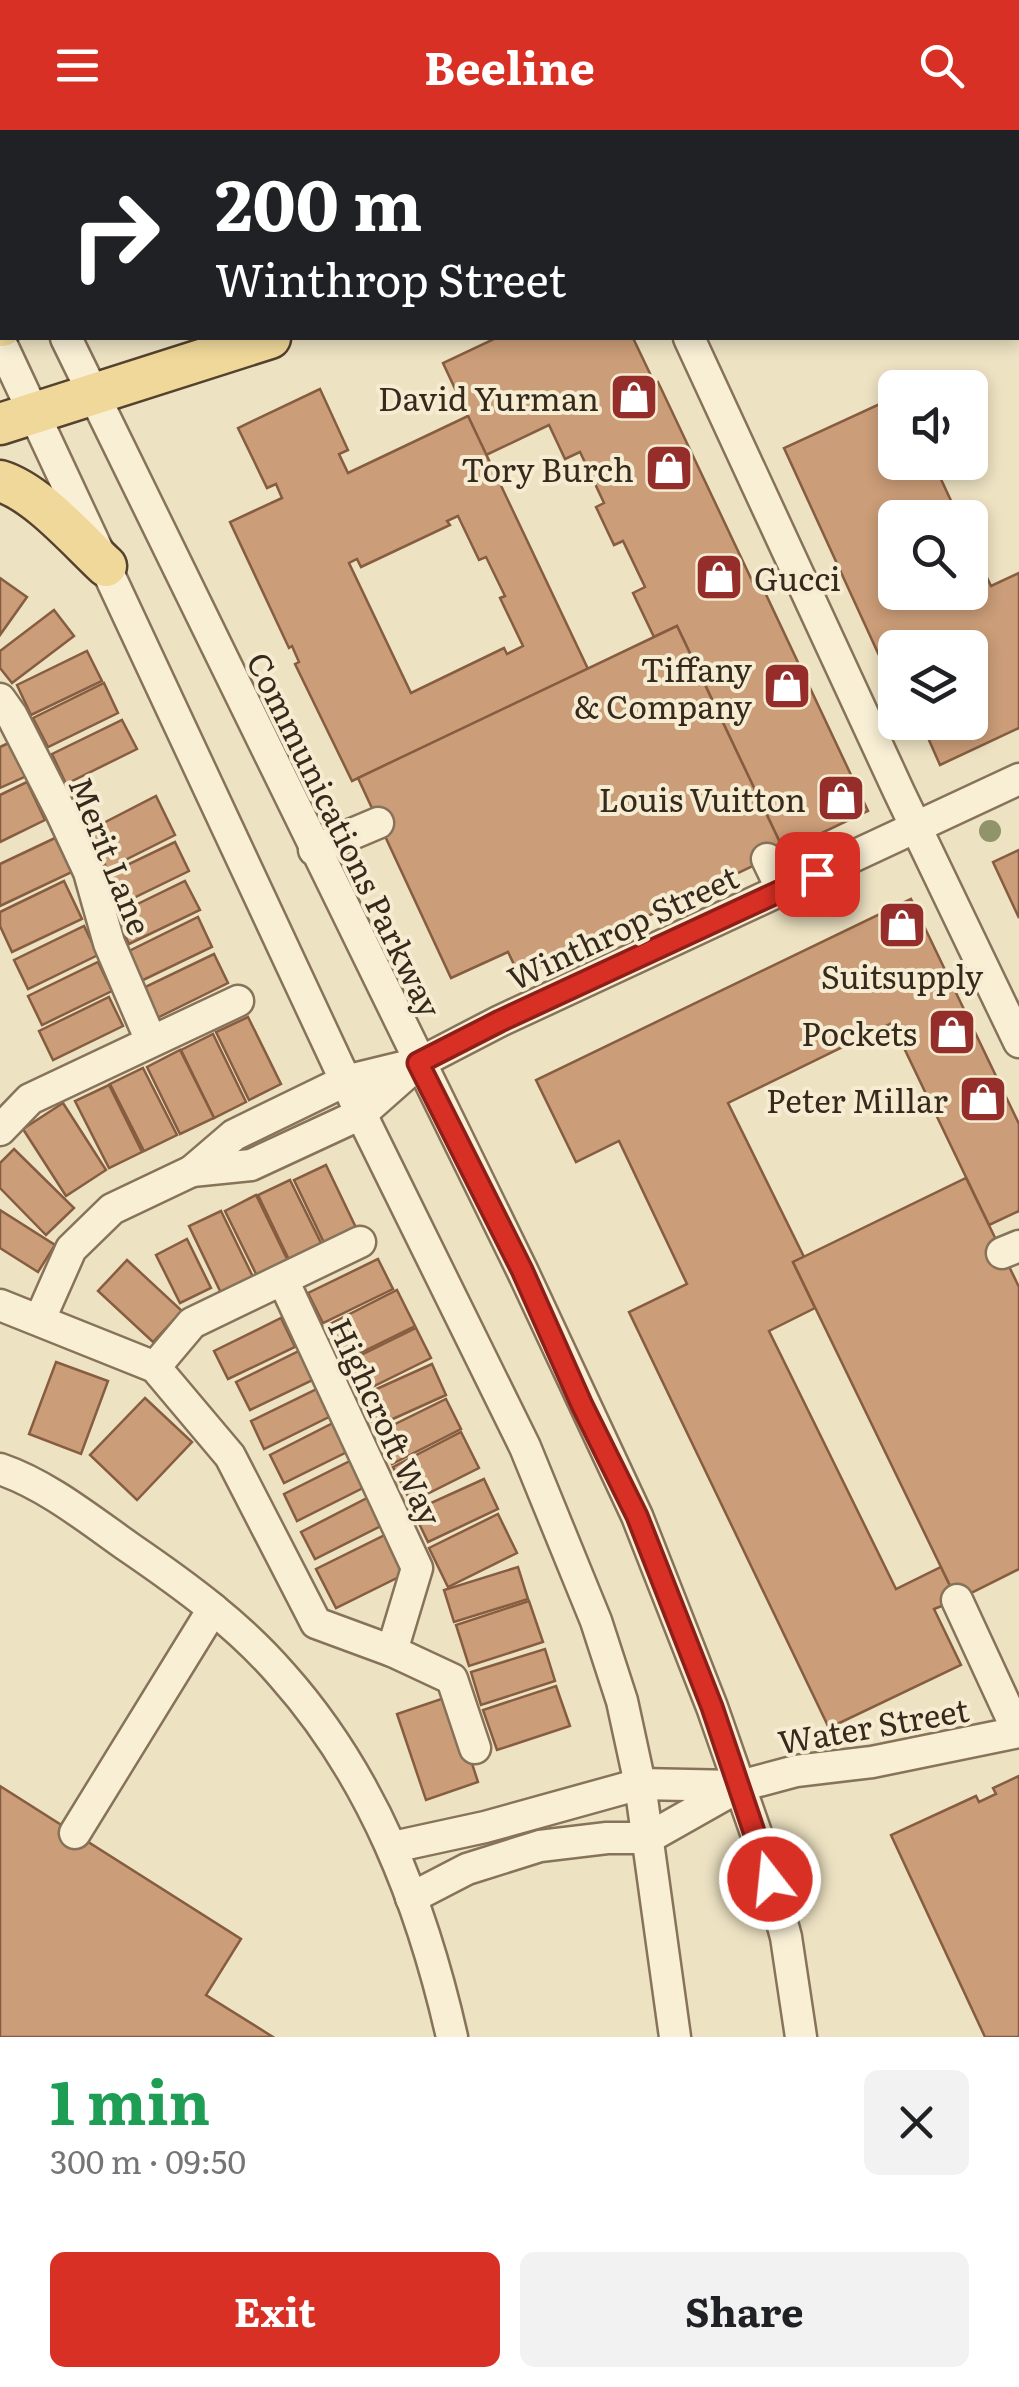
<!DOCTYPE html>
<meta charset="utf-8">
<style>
:root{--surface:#fff;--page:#f2f2f2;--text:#202124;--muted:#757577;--accent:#d93025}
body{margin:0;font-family:Literata,serif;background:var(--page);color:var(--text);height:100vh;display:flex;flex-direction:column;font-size:38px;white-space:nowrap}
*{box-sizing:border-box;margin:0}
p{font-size:32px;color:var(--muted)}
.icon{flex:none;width:55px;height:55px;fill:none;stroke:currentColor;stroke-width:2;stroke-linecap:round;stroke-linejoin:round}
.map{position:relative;height:1907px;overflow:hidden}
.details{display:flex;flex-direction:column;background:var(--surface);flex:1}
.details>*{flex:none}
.guide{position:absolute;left:0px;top:0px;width:1020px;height:210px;box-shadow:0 5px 15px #0003;background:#202124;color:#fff;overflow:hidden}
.fabs{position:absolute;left:878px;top:240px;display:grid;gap:20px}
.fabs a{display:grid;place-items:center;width:110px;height:110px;border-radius:15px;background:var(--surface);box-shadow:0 5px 15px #0003;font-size:50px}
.pin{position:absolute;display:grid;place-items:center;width:85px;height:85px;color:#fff;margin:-42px;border-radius:20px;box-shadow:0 5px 15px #0006}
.me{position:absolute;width:110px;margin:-55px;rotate:344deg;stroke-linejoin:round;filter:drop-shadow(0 0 8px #0008)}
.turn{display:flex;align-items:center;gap:35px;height:210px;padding:0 50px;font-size:45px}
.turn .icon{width:130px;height:130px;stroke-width:2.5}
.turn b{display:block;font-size:70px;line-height:85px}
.round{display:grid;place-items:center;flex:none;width:105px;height:105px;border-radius:15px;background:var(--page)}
.summary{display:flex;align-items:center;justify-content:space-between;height:170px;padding:0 50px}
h1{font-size:60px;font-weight:700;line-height:75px;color:#1e9e55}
.primary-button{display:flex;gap:20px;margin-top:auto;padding:20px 50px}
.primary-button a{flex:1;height:115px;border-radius:15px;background:var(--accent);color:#fff;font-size:40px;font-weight:700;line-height:115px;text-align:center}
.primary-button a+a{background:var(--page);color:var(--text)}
header{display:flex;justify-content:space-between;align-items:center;height:130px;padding:0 50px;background:var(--accent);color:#fff;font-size:45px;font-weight:700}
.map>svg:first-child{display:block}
.building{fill:#cb9d78;stroke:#865d40;stroke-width:2.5;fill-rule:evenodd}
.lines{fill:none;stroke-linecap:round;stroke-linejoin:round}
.minor-casing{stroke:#877359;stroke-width:35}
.major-casing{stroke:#54412e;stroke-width:45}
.minor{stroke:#f8efd5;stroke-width:30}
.major{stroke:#f0d89a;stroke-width:40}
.tree{fill:#91936b}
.route-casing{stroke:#8d1f18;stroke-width:25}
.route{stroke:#d93025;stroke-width:18}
.labels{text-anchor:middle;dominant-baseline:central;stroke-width:8;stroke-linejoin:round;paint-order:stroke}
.poi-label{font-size:32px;fill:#372a1d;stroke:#f5ecd1;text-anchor:end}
.street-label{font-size:32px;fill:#372a1d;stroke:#f5ecd1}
</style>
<header><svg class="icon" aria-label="menu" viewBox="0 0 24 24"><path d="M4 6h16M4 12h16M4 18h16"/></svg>Beeline<svg class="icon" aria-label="search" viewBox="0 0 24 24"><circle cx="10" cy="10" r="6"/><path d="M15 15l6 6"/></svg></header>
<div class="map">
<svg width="1019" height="1907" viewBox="0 0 1019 1907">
<rect width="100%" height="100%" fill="#ede2c2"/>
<g class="building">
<polygon points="840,0 1019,0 1019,41 1018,2 835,2"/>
<polygon points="1018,38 1019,41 1019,184 1018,181"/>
<polygon points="496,208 633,208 655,254 658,252 756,459 762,456 868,681 784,721 677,496 654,507 633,463 645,457 623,411 614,415 596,377 604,373 580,322 565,329 549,295 486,325 443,233"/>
<path d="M 320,259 L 348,320 L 339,324 L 348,343 L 468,286 L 588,539 L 352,651 L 295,534 L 299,532 L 292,516 L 289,518 L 230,392 L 282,368 L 276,354 L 267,358 L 238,298 ZM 458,386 L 479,430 L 486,427 L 505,466 L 500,468 L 523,516 L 507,524 L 504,518 L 411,563 L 349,433 L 357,429 L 361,437 L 450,395 L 447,391 Z"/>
<polygon points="895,267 895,332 933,332 959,388 895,388 895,462 970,462 970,412 991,456 1019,443 1019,598 940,635 921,592 970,592 970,518 895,518 894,558 784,318"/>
<polygon points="0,448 27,467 0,505"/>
<polygon points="54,480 74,506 12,553 0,538 0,521"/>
<polygon points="677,496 784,721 520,847 508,822 451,848 358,648"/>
<polygon points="87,521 102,551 31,585 17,555"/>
<polygon points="104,553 118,583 48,617 33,588"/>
<polygon points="122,590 137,619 66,654 52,624"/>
<polygon points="13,611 29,645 0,658 0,617"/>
<polygon points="27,652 45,690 0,712 0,665"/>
<polygon points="156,666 175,705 107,739 88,701"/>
<polygon points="55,708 72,742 0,776 0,734"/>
<polygon points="175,712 189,741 119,775 104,746"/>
<polygon points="1019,720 1019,788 993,732"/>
<polygon points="64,751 82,789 12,822 0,796 0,782"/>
<polygon points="185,751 200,780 129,814 115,785"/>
<polygon points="911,769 1019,994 1019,1081 989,1095 892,893 728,973 804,1127 793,1132 815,1178 769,1201 896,1459 941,1437 957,1470 934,1479 961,1535 829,1598 629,1182 687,1154 619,1011 576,1032 536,950"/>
<polygon points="198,787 212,817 141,851 127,822"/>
<polygon points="84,796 98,825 28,859 14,830"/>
<polygon points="214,824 228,853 157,888 143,858"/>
<polygon points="98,832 112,861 42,895 28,866"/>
<polygon points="109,867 123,896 53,930 39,901"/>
<polygon points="248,887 281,954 249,970 216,902"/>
<polygon points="213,904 246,972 214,988 181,920"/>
<polygon points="180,920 214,988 180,1004 147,937"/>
<polygon points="143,938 177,1005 144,1021 110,954"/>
<polygon points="109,955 142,1022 109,1038 75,971"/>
<polygon points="63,973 106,1040 66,1066 23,999"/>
<polygon points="14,1019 74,1078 46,1105 0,1058 0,1033"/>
<polygon points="326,1035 359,1104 327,1119 294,1050"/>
<polygon points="966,1048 1019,1157 1019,1439 957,1470 793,1132"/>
<polygon points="290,1050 324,1119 291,1134 258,1065"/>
<polygon points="256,1065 290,1135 259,1150 225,1081"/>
<polygon points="0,1080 55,1115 38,1142 0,1118"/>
<polygon points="221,1081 254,1149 222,1165 189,1096"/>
<polygon points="187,1109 211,1158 180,1173 156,1125"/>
<polygon points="378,1129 393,1159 323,1193 308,1163"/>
<polygon points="127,1130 182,1181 153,1212 98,1161"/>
<polygon points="397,1160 415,1196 346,1230 328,1195"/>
<polygon points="281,1188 295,1217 228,1249 214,1221"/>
<polygon points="416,1198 431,1228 362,1262 347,1232"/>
<polygon points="303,1219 317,1248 250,1280 236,1252"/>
<polygon points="56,1232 108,1251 81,1324 29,1304"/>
<polygon points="432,1234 446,1265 375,1297 361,1266"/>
<polygon points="321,1257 335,1284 264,1319 251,1291"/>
<polygon points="145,1268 192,1312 137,1370 90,1325"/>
<polygon points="446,1269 461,1299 392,1334 377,1303"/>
<polygon points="337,1291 351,1320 284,1353 270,1325"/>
<polygon points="461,1302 479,1338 411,1372 393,1337"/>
<polygon points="354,1329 367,1356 297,1391 284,1364"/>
<polygon points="484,1349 498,1379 428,1412 413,1381"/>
<polygon points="371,1366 385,1394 315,1429 301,1402"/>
<polygon points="498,1384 517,1423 448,1457 429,1418"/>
<polygon points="389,1403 409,1442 336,1478 316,1439"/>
<polygon points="518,1437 528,1469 454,1492 444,1460"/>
<polygon points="529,1471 543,1512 469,1536 456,1495"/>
<polygon points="545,1519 555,1551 481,1575 471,1542"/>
<polygon points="556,1556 570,1596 497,1620 483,1580"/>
<polygon points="450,1566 478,1652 426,1670 397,1584"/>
<polygon points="1019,1646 1019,1907 985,1907 891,1705 976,1666 979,1672 996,1664 993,1658"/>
<polygon points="0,1656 241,1809 206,1865 273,1907 0,1907"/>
</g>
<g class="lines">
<g class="minor-casing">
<g id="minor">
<polyline points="594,0 595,2"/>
<polyline points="0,67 2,72"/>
<polyline points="66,208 522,1140 637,1386 712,1577 762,1720 786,1807 801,1907"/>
<polyline points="689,208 899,662 1019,912"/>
<polyline points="0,211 361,984 525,1317 596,1491 622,1571 640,1654 675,1907"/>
<polyline points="0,569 12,586 60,680 89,742 109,813 151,911"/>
<polyline points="314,720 378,693"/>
<polyline points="767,729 782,760"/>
<polyline points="0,1000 30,969 238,871"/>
<polyline points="192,1041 251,1035 361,984 413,938"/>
<polyline points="1002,1123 1019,1116"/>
<polyline points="283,1150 417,1438 392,1521"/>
<polyline points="0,1175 155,1237 230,1326 316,1493 392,1521 452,1549 475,1618"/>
<polyline points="40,1189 71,1119 112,1079 192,1041 234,1005 345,951 419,933 500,891 1019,649"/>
<polyline points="155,1237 192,1193 360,1112"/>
<path d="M 0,1339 C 47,1355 90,1390 130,1418 C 184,1455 239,1495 282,1545 C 373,1647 422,1775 452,1907"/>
<polyline points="957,1470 1018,1602"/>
<polyline points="75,1703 213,1479"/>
<polyline points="393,1717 485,1697 640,1654 737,1656"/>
<polyline points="411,1768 467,1739 540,1716 607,1708 648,1708 740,1656 796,1641 872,1632 1019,1602"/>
</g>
</g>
<g class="major-casing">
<g id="major">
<polyline points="518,2 523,0"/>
<polyline points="739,2 744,0"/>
<polyline points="0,196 2,196"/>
<polyline points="0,294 270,208"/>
<path d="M 0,351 C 37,362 78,410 106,436"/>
</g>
</g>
<use href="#minor" class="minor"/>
<use href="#major" class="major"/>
</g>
<circle class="tree" cx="990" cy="701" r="11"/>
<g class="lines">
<g class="route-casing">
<polyline id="route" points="770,1749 712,1577 637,1386 582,1275 522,1140 418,933 500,891 817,744"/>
</g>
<use href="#route" class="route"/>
</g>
<defs>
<g id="shop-square" transform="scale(2.5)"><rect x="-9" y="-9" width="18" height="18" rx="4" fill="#952d2a" stroke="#f5ecd1"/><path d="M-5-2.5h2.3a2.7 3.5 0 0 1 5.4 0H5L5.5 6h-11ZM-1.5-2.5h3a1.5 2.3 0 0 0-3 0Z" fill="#fff"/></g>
</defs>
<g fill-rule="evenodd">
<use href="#shop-square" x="634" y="267"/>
<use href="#shop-square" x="669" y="338"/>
<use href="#shop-square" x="719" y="447"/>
<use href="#shop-square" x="787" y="556"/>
<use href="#shop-square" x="841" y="668"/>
<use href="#shop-square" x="902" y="795"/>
<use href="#shop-square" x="952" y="902"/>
<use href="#shop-square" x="983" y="969"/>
</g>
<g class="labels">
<g class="poi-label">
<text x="599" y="267">David Yurman</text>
<text x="634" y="338">Tory Burch</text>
<text x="754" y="447" text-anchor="start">Gucci</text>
<text x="752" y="538">Tiffany<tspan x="752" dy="37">&amp; Company</tspan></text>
<text x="806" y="668">Louis Vuitton</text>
<text x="902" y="845" text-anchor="middle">Suitsupply</text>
<text x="917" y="902">Pockets</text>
<text x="948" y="969">Peter Millar</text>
</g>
<g class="street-label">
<text transform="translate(346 704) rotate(64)">Communications Parkway</text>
<text transform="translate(112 725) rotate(68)">Merit Lane</text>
<text transform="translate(622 796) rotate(-25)">Winthrop Street</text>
<text transform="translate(387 1291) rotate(65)">Highcroft Way</text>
<text transform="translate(873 1594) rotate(-10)">Water Street</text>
</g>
</g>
</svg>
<div class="fabs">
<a><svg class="icon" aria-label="sound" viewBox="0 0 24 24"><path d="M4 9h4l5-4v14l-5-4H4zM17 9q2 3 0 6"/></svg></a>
<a><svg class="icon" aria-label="search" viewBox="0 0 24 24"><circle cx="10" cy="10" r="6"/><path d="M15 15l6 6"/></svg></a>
<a><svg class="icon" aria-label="layers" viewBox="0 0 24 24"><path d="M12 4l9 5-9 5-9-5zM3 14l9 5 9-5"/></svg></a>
</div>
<div class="pin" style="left:817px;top:744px;background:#d93025"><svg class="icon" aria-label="arrive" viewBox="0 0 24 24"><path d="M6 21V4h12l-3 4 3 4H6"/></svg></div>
<svg class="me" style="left:770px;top:1749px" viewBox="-20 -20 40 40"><circle r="17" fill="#d93025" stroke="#fff" stroke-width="3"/><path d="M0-11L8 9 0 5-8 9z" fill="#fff"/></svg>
<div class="guide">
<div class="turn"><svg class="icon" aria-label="right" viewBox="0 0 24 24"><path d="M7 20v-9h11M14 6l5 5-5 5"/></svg><div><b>200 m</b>Winthrop Street</div></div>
</div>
</div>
<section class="details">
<div class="summary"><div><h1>1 min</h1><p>300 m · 09:50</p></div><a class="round"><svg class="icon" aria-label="close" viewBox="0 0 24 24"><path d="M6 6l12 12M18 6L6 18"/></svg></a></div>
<div class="primary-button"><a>Exit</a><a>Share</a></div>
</section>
